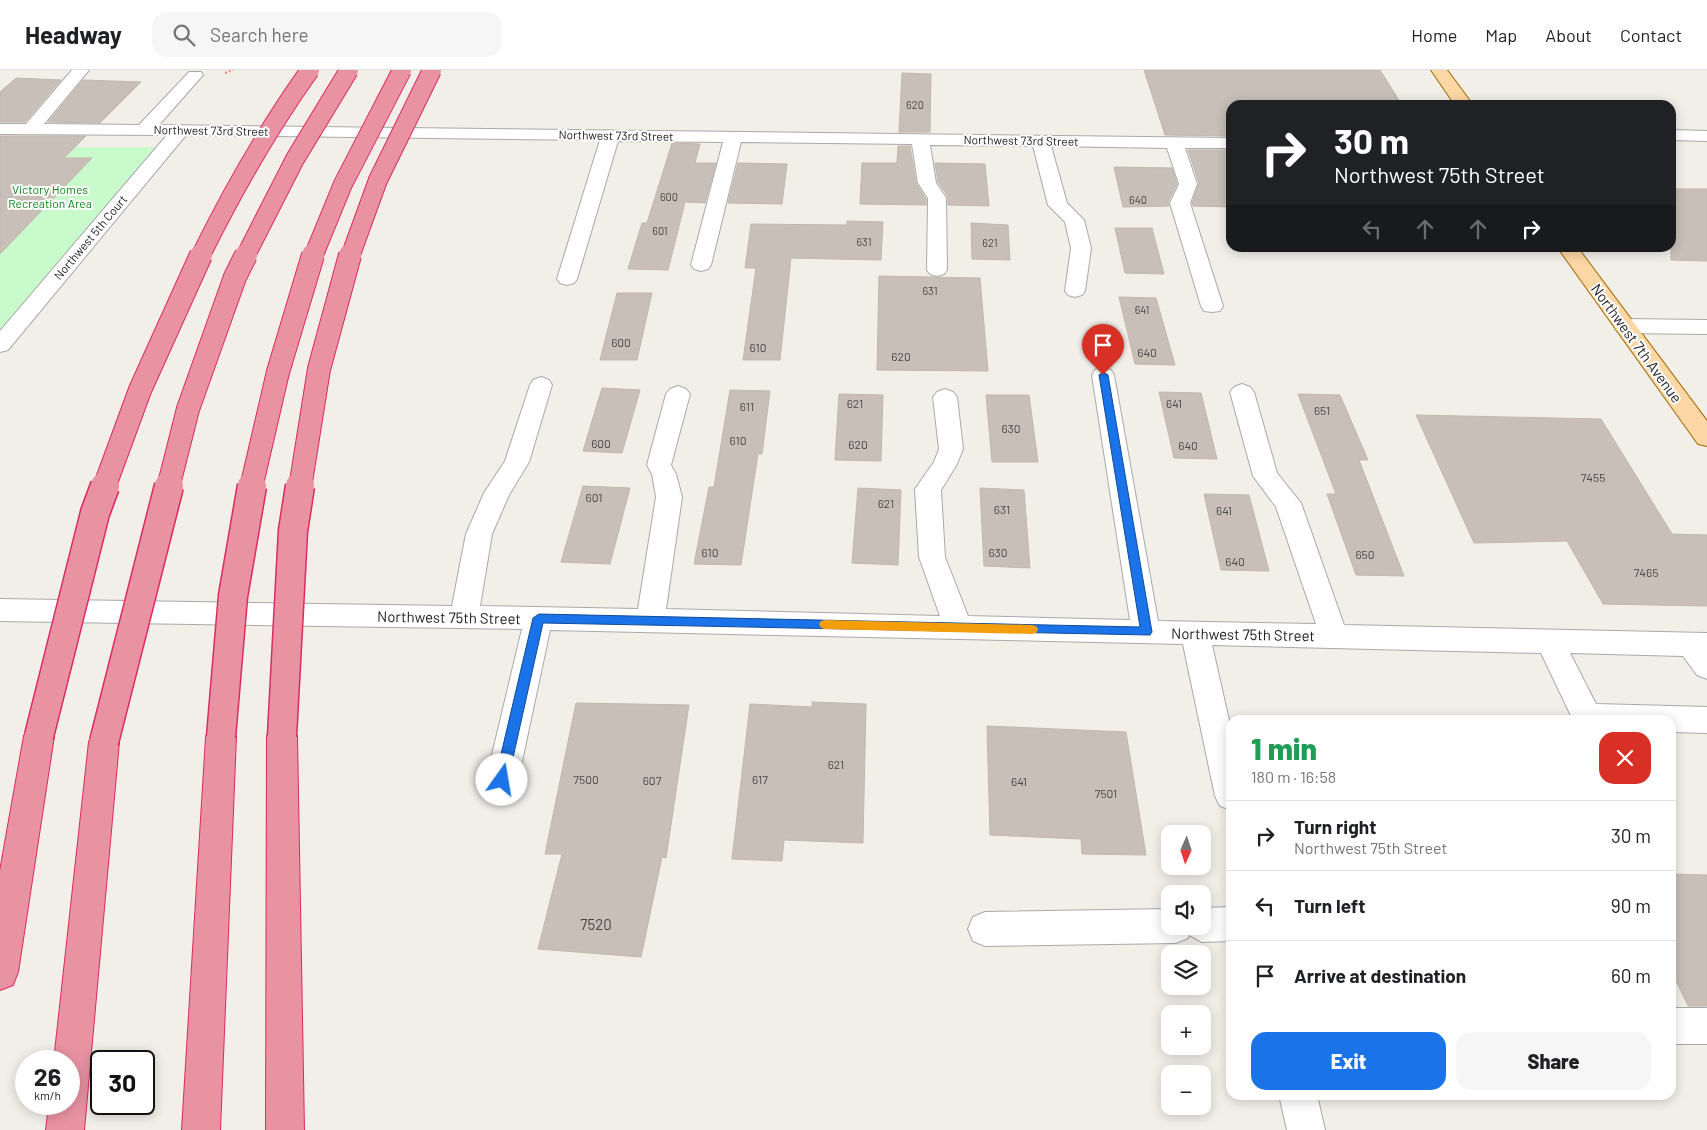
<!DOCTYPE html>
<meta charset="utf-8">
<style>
:root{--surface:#fff;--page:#f6f6f6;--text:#202124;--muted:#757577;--line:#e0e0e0;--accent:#1a73e8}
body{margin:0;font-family:Barlow,sans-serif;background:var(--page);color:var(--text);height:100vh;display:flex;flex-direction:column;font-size:19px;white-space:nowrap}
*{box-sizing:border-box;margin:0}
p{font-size:16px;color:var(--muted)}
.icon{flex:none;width:28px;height:28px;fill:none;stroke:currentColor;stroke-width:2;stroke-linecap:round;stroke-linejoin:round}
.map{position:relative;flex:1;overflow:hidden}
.side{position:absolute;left:1226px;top:645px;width:450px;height:385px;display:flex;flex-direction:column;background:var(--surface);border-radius:15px;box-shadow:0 2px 12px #0003}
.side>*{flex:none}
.guide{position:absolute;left:1226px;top:30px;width:450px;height:152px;border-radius:15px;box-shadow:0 2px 12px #0003;background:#202124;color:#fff;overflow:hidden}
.needle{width:32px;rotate:183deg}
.buttons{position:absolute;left:1161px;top:755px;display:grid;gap:10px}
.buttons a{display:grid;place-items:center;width:50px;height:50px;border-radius:10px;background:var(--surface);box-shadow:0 2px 12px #0003;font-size:25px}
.speed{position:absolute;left:15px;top:980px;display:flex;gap:10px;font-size:25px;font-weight:700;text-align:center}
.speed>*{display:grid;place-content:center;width:65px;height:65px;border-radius:50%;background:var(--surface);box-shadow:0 2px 12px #0003;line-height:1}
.speed small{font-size:12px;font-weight:400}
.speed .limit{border:2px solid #111;border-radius:8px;background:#fff;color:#111}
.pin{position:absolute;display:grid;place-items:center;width:42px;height:42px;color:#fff;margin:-51px -21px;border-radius:50% 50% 50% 0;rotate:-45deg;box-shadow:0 0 5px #0007}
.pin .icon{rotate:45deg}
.me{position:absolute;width:55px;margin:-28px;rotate:13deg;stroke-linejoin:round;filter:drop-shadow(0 0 4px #0008)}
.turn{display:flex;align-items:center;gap:18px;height:105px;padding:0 25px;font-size:22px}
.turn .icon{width:65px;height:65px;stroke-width:2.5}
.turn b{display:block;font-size:35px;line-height:42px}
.lanes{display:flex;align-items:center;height:48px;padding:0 25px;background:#0003;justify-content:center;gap:25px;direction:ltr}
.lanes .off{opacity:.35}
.round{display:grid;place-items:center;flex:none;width:52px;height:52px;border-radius:15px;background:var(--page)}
.head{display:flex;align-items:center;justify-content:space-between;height:85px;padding:0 25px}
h1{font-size:30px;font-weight:800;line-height:38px;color:#1e9e55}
.button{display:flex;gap:10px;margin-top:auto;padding:10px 25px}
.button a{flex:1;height:58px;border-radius:15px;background:var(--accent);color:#fff;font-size:20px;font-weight:800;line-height:58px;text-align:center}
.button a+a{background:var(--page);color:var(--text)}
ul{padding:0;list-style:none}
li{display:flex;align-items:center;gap:15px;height:70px;padding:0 25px;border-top:1px solid var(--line)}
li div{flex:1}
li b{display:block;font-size:19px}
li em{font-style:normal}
header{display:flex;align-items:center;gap:30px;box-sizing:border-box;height:70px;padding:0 25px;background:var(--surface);border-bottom:1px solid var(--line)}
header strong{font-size:24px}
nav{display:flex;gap:28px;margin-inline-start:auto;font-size:18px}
.search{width:350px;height:45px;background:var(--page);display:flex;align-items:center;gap:12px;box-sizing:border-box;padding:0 18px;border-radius:15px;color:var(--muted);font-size:19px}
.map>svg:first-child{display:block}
.park{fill:#c8facc}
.building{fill:#c7bfb8;stroke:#c4b6ab}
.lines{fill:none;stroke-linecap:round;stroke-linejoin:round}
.minor-casing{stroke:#a9a9a9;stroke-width:2}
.major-casing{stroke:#a06b00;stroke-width:2}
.highway-casing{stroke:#dc2a67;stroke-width:2}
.path{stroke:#fa8072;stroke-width:2;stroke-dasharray:2 2;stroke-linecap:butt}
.minor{fill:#fff;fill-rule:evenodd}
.major{fill:#fcd6a4;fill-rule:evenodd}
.highway{fill:#e892a2;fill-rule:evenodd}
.highway-bridge-far2-casing{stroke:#dc2a67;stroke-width:20;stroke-linecap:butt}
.highway-bridge-far1-casing{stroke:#dc2a67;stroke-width:24;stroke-linecap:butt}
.highway-bridge-casing{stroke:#dc2a67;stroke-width:31;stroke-linecap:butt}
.highway-bridge-far2{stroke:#e892a2;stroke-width:18}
.highway-bridge-far1{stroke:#e892a2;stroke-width:22}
.highway-bridge{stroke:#e892a2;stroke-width:28}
.route{fill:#1a73e8;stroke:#114b97}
.slow{fill:#f59e0b}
.labels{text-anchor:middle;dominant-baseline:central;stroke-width:4;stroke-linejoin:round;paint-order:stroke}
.far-number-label{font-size:11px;fill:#4b4948}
.far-street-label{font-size:12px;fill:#222;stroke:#fff}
.far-park-label{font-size:12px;fill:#0c8416;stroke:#fff}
.number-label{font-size:12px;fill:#4b4948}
.street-label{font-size:15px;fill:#222;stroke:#fff}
.near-number-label{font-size:15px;fill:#4b4948}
</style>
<header>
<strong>Headway</strong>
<div class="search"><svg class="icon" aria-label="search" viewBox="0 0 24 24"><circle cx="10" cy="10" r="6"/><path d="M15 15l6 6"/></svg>Search here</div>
<nav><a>Home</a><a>Map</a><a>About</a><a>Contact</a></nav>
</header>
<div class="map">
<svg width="1707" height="1060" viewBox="0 0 1707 1060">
<rect width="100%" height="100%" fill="#f2efe9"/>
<polygon class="park" points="0,77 158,77 0,260"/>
<g class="building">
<polygon points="1144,0 1380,0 1402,35 1231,35 1231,66 1165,65"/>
<polygon points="902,3 931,4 930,62 899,62"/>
<polygon points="16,8 61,10 25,52 0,52 0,22"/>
<polygon points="83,10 141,12 100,53 48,52"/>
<polygon points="0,66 86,66 64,88 92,88 0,184"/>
<polygon points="672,73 700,74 695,93 716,93 705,133 685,132 668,200 628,199 642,153 647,153"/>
<polygon points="898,76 910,76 916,113 926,129 926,135 860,134 862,93 897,93"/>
<polygon points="1188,80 1231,80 1231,137 1193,136 1192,133 1199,113"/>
<polygon points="738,93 787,94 782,134 728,133"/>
<polygon points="935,93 985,94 989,136 948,135 948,127 938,112"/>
<polygon points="1114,97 1172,98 1177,114 1168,132 1169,136 1123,137"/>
<polygon points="1671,119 1707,119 1707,191 1671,190"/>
<polygon points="847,151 883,152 881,190 791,188 780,290 743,290 756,198 745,198 751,154 847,155"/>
<polygon points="971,153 1008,155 1010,190 972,189"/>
<polygon points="1115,158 1152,158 1164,204 1125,203"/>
<polygon points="879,206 980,208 988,301 877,300"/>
<polygon points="617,223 652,223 637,290 600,290"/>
<polygon points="1119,227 1156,228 1175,295 1135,294"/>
<polygon points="602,318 640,320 622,383 583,381"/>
<polygon points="730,320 770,321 762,384 758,384 741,495 694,494 709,417 714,417"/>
<polygon points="1159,322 1201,323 1217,389 1174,388"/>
<polygon points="839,324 883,325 881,391 835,390"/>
<polygon points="1298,324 1340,325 1368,390 1359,390 1404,506 1356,505 1327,424 1336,424"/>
<polygon points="986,325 1029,325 1038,392 992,392"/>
<polygon points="1416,345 1601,349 1672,464 1707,465 1707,536 1603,534 1567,471 1474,473"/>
<polygon points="583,416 630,418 610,494 561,492"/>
<polygon points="858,418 901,420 898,495 852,493"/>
<polygon points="980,418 1024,420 1030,498 984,496"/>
<polygon points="1204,424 1249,425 1269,501 1221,500"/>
<polygon points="812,632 866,634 863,773 784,770 782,791 732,789 750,634 812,637"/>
<polygon points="576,633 689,635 666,788 662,787 641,887 538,879 562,784 545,784"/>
<polygon points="987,656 1126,662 1146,785 1082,784 1081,769 990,765"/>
<polygon points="1671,804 1707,805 1707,936 1688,936 1671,900"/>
</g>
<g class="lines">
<g class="minor-casing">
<g id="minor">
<polygon points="72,0 89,0 44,54 139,55 189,2 201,2 203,5 159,55 1231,68 1231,78 1185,78 1197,114 1190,133 1223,236 1220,241 1212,242 1204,241 1201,236 1170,133 1179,114 1167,78 1051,76 1067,133 1084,150 1091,178 1085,221 1082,225 1075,227 1068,225 1065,221 1071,178 1065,152 1048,135 1033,76 930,75 936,113 946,128 947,200 944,204 937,206 930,204 927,200 928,128 918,113 912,74 741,72 711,195 708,199 701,201 694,199 691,195 723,72 618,71 577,209 574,213 567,215 560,213 557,209 600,70 186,65 8,280 0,282 0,261 167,65 0,64 0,54 26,54"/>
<polygon points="1671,60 1707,61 1707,71 1671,70"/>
<polygon points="1625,249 1707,250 1707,264 1625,263 1617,261 1614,256 1617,251"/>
<polygon points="1103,298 1111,300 1114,305 1158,551 1316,554 1276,437 1253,406 1230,322 1234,317 1242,314 1250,317 1254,322 1277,403 1301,433 1344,555 1707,563 1707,609 1697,605 1683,586 1570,583 1596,634 1707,637 1707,663 1671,662 1671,650 1573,650 1541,583 1212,575 1231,659 1231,740 1220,736 1215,726 1183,574 550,560 518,710 513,720 502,724 491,720 486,710 522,559 0,551 0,529 452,536 466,464 484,423 505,391 530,315 533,310 541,307 549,310 552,315 529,392 509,425 492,464 480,536 638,539 656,427 652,404 647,395 666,324 670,319 678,316 686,319 690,324 671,395 676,404 682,427 666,539 940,546 919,487 915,419 934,392 939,379 933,327 937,322 945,319 953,322 957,327 963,379 957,394 941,420 945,487 968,546 1130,550 1092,305 1095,300"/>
<polygon points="1231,837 1231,871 1202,872 1189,865 1188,868 1176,873 985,876 973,871 968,859 973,847 985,842 1170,839 1170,856 1202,856 1202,838"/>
<rect x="1671" y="938" width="36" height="36"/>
<polygon points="1279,1025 1317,1025 1325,1060 1287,1060"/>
</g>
</g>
<g class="major-casing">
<g id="major">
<polygon points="1431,0 1447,0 1473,35 1455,35"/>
<polygon points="1558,178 1578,178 1707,351 1707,376 1698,374"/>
</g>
</g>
<g class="highway-casing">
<g id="highway">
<polygon points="39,653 50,657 54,666 18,902 13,915 0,920 0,801 24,666 28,657"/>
<polygon points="282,653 293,657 297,666 304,1060 266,1060 267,666 271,657"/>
<polygon points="221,654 232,658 236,667 220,1060 182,1060 206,667 210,658"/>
<polygon points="104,659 115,663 119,672 84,1060 46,1060 49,1034 69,1034 69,991 54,991 89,672 93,663"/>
</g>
</g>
<polyline class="path" points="225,3 233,0"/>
<use href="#minor" class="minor"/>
<use href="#major" class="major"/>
<use href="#highway" class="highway"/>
<g class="highway-bridge-far2-casing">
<g id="highway-bridge-far2">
<path d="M 200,187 C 233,120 267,60 310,0"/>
<polyline points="245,187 295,89 349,0"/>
<polyline points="313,187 343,114 402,0"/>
<polyline points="350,187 378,110 432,0"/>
</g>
</g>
<g class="highway-bridge-far1-casing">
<g id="highway-bridge-far1">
<polyline points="104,418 140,320 201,185"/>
<polyline points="168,418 188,339 235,207 246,185"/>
<polyline points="251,418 278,302 313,185"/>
<polyline points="300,418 319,299 350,185"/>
</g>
</g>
<g class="highway-bridge-casing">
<g id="highway-bridge">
<polyline points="39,666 95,443 105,416"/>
<polyline points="282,666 293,461 300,416"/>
<polyline points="221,667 233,526 252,416"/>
<polyline points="104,672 169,416"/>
</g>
</g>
<use href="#highway-bridge-far2" class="highway-bridge-far2"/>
<use href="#highway-bridge-far1" class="highway-bridge-far1"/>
<use href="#highway-bridge" class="highway-bridge"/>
</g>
<polygon class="route" points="1103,302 1108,305 1152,562 1150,565 543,553 508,710 506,714 502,716 497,714 495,710 533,548 539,544 1140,557 1099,305"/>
<polygon class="slow" points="825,550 1032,555 1036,556 1038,559 1036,563 1032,564 825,559 821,558 819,554 821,551"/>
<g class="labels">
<g class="far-number-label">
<text x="915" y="34">620</text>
<text x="669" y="126">600</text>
<text x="1138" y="129">640</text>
<text x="660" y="160">601</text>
<text x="864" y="171">631</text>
<text x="990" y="172">621</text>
<text x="930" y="220">631</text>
<text x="1142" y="239">641</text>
</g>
<g class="far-street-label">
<text transform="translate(211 60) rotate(1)">Northwest 73rd Street</text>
<text transform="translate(616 65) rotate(1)">Northwest 73rd Street</text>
<text transform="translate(1021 70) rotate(1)">Northwest 73rd Street</text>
<text transform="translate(90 167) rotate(-50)">Northwest 5th Court</text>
</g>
<g class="far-park-label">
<text x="50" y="119">Victory Homes<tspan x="50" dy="14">Recreation Area</tspan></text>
</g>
<g class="number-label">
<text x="621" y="272">600</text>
<text x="758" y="277">610</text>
<text x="1147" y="282">640</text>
<text x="901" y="286">620</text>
<text x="855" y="333">621</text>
<text x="1174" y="333">641</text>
<text x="747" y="336">611</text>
<text x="1322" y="340">651</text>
<text x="1011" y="358">630</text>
<text x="738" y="370">610</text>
<text x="601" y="373">600</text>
<text x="858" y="374">620</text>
<text x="1188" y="375">640</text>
<text x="1593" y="407">7455</text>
<text x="594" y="427">601</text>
<text x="886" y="433">621</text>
<text x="1002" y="439">631</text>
<text x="1224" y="440">641</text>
<text x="710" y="482">610</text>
<text x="998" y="482">630</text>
<text x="1365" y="484">650</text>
<text x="1235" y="491">640</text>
<text x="1646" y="502">7465</text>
<text x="836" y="694">621</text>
<text x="586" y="709">7500</text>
<text x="760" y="709">617</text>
<text x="652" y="710">607</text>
<text x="1019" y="711">641</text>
<text x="1106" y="723">7501</text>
</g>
<g class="street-label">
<text transform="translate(1637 273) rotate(54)">Northwest 7th Avenue</text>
<text transform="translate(449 547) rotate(1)">Northwest 75th Street</text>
<text transform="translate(1243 564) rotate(1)">Northwest 75th Street</text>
</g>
<g class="near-number-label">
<text x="596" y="854">7520</text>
</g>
</g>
</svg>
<div class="buttons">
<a><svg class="needle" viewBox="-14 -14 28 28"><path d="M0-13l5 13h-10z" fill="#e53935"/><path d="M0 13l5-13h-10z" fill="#757577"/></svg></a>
<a><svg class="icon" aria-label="sound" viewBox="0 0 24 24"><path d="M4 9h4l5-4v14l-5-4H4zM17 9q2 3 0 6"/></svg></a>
<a><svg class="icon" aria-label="layers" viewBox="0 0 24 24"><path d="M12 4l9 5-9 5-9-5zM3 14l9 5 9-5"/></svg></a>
<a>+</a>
<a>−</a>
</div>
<div class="speed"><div>26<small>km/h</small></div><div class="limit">30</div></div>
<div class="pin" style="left:1103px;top:305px;background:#d93025"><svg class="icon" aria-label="arrive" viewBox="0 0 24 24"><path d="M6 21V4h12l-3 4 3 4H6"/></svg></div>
<svg class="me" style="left:502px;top:710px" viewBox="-20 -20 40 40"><circle r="19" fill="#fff"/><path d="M0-13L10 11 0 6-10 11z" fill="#1a73e8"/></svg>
<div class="guide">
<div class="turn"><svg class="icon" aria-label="right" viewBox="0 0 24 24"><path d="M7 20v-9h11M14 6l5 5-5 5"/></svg><div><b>30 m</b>Northwest 75th Street</div></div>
<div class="lanes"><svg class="icon off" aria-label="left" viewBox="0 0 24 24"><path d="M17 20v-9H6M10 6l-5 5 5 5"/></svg><svg class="icon off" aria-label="ahead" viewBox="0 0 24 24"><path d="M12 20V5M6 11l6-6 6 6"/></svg><svg class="icon off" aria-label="ahead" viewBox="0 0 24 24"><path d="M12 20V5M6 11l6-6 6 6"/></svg><svg class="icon" aria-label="right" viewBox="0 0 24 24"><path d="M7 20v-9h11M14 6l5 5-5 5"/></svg></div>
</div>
<section class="side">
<div class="head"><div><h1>1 min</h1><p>180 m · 16:58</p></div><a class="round" style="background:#d93025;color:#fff"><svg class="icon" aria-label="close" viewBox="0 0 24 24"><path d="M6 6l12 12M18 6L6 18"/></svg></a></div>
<ul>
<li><svg class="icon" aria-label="right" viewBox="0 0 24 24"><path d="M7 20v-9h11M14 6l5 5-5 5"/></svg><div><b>Turn right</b><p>Northwest 75th Street</p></div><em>30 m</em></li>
<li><svg class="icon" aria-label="left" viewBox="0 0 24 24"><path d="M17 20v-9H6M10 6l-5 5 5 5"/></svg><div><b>Turn left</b></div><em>90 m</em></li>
<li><svg class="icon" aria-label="arrive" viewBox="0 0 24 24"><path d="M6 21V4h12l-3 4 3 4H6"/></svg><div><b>Arrive at destination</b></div><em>60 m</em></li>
</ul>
<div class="button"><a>Exit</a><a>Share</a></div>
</section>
</div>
